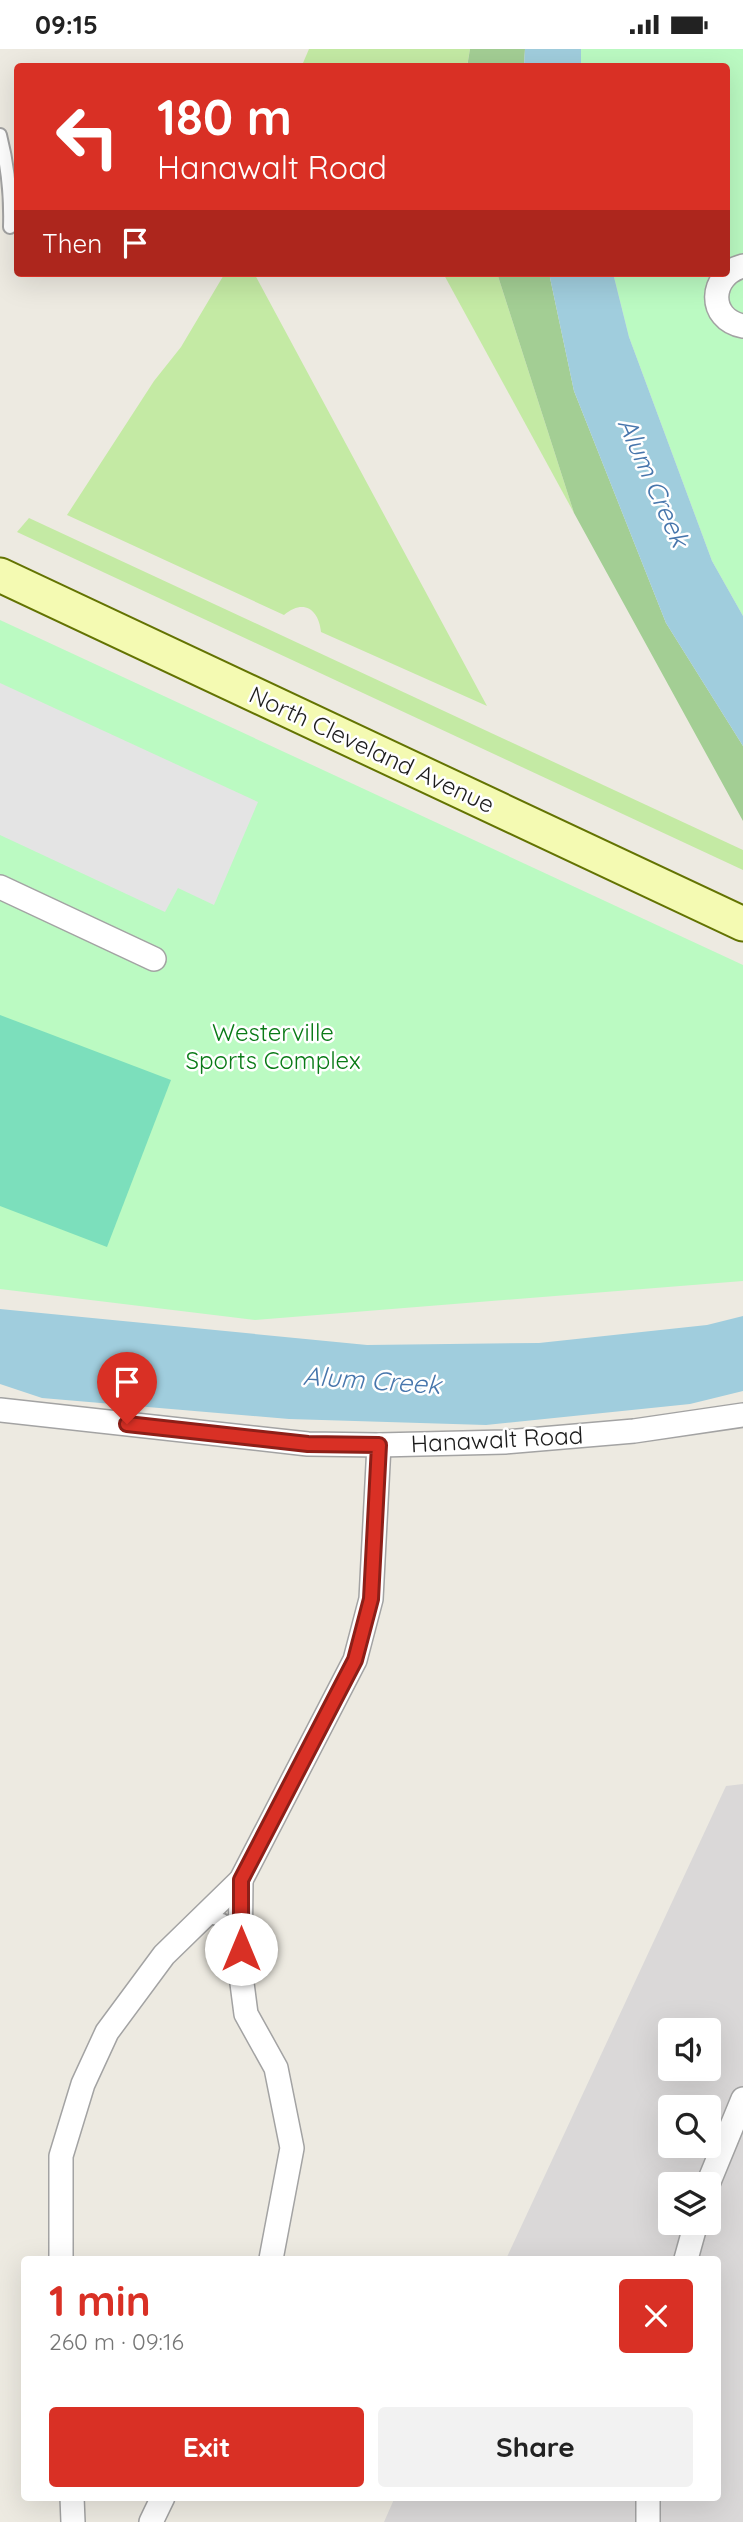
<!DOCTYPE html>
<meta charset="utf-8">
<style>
:root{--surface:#fff;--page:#f2f2f2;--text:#222;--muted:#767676;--accent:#d93025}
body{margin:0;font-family:Quicksand,sans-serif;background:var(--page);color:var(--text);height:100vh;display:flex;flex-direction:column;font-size:26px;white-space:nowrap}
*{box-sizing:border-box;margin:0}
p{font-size:23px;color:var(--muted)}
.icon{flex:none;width:38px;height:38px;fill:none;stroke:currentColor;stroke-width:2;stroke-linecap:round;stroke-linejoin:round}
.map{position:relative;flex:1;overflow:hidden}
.side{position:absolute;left:21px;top:2207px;width:700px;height:245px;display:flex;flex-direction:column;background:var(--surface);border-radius:7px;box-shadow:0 7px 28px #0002}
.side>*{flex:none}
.top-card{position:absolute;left:14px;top:14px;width:716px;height:214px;border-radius:7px;box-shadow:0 7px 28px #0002;background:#d93025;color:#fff;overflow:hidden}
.controls{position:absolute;left:658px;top:1969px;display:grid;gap:14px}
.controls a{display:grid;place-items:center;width:63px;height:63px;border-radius:7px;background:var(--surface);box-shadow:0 7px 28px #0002;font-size:35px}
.pin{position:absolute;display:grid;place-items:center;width:60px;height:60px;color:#fff;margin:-72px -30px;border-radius:50% 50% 50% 0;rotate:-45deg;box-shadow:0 0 7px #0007}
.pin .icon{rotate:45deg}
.me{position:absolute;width:77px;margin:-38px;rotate:0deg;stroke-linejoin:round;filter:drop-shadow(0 0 5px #0008)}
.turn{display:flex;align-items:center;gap:24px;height:147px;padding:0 28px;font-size:32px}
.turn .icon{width:91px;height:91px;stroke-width:2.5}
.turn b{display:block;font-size:49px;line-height:60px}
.then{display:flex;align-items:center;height:66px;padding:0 28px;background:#0003;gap:14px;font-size:26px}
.round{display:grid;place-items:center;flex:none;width:74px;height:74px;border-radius:7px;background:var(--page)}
.headline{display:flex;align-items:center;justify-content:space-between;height:119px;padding:0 28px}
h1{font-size:42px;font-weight:700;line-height:52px;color:var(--accent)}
.cta{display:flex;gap:14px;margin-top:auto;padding:14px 28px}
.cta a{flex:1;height:80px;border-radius:7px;background:var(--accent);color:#fff;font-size:28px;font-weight:700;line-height:80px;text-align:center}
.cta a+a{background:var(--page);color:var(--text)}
.status{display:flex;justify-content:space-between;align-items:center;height:49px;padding:0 35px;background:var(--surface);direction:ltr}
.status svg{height:19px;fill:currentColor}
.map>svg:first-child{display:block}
.residential{fill:#dad8d8;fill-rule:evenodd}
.grass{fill:#c4eaa4}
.forest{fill:#a3ce94}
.park{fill:#bbfac2}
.pitch{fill:#7cdfbc}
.parking{fill:#e4e4e4}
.water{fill:#a0cddd}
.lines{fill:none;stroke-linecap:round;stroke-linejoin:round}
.service-casing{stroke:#a3a3a3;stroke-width:16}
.minor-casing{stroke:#a3a3a3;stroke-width:26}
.secondary-casing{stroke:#637302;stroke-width:37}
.service{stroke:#fff;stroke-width:12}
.minor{stroke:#fff;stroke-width:23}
.secondary{stroke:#f4fab2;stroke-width:33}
.route-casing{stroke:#8d1f18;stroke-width:18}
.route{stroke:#d93025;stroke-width:12}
.labels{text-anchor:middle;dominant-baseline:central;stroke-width:5;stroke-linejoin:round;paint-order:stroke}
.street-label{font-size:24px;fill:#1c1c1c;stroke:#fff}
.park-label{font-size:24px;fill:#097a16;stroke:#fff}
.water-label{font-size:26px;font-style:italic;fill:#4776ac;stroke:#fff}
</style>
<div class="status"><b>09:15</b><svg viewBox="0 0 49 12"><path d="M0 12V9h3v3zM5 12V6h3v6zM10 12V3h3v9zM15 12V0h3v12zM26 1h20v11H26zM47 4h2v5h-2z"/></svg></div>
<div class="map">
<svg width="743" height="2473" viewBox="0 0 743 2473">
<rect width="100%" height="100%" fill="#edeae1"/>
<path class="residential" d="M 743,1735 L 743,2473 L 384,2473 L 395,2448 L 718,2448 L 718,2210 L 506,2210 L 726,1737 ZM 670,1981 L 709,1981 L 709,2020 L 670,2020 ZM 670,2058 L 709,2058 L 709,2096 L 670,2096 ZM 670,2135 L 709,2135 L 709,2174 L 670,2174 Z"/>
<g class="grass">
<polygon points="309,0 470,0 467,17 305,18 303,14"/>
<path d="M 225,224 L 254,224 L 487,657 L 321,583 C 319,561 304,549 284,566 L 67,466 L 154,332 L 181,298 Z"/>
<polygon points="443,224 497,224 574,464"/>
<polygon points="29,469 743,801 743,821 17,483"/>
</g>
<g class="forest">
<polygon points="470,0 525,0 524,17 467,18"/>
<polygon points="497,224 549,224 574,342 666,574 743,697 743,772 574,464"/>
</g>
<g class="park">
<polygon points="581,0 743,0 743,567 712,512 629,288 613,224 726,224 726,18 581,17"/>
<polygon points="0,571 743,916 743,1232 255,1271 0,1240"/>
</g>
<polygon class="pitch" points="0,966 171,1031 107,1198 0,1157"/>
<polygon class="parking" points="0,634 258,753 214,856 178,839 165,863 0,786"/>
<g class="water">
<polygon points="525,0 581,0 581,17 524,17"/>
<polygon points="549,224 613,224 629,288 712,512 743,567 743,697 666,574 574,342"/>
<polygon points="0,1260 367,1296 539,1294 707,1276 743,1267 743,1342 690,1355 486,1376 289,1370 42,1349 0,1335"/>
</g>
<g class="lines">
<g class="service-casing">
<g id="service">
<path d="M 0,86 C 8,117 11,146 10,178"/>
<polyline points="204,1867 222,1871 240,1883"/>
</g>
</g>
<g class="minor-casing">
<g id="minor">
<path d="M 743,217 C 709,226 707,270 743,277"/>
<polyline points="0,838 154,910"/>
<polyline points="0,1361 308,1395 379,1396 505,1393 634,1382 743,1366"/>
<polyline points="241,1831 240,1919 246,1965 276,2019 292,2099 271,2210"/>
<polyline points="708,2135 743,2050"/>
<polyline points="61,2210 61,2107 83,2035 107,1983 164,1906 241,1831 355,1611 371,1550 379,1396"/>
<polyline points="686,2210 696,2174"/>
<polyline points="72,2448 73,2473"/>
<polyline points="648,2448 648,2473"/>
<polyline points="151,2473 163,2448"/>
</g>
</g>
<g class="secondary-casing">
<polyline id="secondary" points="0,526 743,875"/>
</g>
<use href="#service" class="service"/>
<use href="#minor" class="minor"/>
<use href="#secondary" class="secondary"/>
</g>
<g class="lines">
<g class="route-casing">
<polyline id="route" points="127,1375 308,1395 379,1396 371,1550 355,1611 241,1831 241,1900"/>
</g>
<use href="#route" class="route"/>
</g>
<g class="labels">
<g class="street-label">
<text transform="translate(372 700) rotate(25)">North Cleveland Avenue</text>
<text transform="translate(497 1390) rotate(-3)">Hanawalt Road</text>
</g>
<g class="park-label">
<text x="273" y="983">Westerville<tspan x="273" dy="28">Sports Complex</tspan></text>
</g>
<g class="water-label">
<text transform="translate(654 433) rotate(66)">Alum Creek</text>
<text transform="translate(372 1331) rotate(4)">Alum Creek</text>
</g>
</g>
</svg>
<div class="controls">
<a><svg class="icon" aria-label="sound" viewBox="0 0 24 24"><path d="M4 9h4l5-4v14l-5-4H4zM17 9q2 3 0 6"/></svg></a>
<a><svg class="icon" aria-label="search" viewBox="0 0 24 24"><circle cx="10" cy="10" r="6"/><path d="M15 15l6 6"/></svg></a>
<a><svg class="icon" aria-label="layers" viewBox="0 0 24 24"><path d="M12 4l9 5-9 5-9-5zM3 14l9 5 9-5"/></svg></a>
</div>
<div class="pin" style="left:127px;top:1375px;background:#d93025"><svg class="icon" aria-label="arrive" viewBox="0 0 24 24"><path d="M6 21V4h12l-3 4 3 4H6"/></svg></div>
<svg class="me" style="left:241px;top:1900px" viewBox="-20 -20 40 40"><circle r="19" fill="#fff"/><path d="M0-13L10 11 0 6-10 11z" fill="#d93025"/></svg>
<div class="top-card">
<div class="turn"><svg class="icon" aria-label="left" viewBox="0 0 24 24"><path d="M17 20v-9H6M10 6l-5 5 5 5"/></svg><div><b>180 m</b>Hanawalt Road</div></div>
<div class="then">Then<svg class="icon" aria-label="arrive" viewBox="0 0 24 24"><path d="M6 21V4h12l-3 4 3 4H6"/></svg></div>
</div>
<section class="side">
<div class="headline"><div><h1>1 min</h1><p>260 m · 09:16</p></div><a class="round" style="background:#d93025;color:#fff"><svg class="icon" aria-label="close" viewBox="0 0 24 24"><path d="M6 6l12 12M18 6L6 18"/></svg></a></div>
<div class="cta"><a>Exit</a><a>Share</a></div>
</section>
</div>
